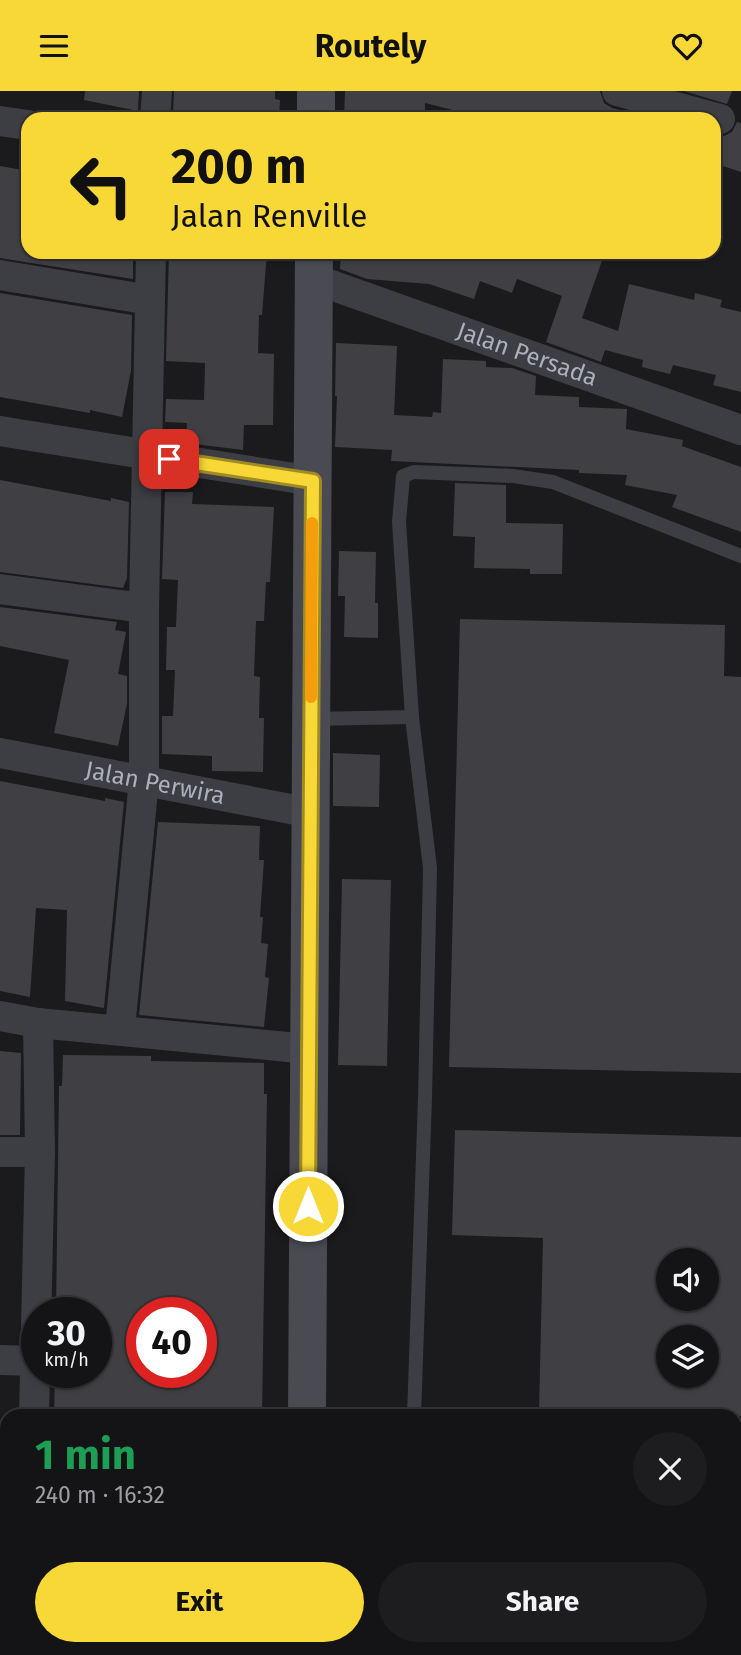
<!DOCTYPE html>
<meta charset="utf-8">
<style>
:root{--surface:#141416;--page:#1d1d1f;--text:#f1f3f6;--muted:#9d9ea1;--line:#333335;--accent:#f8d836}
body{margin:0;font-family:"Fira Sans",sans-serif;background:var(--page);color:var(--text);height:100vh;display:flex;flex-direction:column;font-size:26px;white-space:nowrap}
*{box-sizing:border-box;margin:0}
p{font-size:23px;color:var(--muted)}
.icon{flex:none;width:38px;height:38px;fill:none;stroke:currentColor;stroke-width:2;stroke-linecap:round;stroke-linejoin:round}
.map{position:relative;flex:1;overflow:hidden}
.side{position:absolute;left:0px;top:1318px;width:742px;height:247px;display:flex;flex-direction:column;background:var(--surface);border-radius:21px 21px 0 0;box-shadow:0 2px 5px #0004,0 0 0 2px var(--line)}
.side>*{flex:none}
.guide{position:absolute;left:21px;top:21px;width:700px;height:147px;border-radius:21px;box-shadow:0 2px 5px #0004,0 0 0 2px var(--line);background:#f8d836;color:#111;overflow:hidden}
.tools{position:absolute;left:656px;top:1157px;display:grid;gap:14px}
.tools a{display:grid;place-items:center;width:63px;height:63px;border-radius:50%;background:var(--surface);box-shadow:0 2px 5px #0004,0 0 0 2px var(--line);font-size:35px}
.speed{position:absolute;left:21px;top:1206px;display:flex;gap:14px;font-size:35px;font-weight:700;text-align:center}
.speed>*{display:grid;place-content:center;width:91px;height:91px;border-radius:50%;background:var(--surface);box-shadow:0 2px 5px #0004,0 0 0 2px var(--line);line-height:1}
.speed small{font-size:18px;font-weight:400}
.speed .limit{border:10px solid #d22;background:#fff;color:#111}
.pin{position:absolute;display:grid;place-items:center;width:60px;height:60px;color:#fff;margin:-30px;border-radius:14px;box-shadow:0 4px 10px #0006}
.me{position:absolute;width:77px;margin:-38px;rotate:0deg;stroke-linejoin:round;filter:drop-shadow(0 0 5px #0008)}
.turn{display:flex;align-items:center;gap:24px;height:147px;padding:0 35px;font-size:32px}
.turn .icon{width:91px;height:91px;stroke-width:2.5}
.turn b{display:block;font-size:49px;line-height:60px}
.round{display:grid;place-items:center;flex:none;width:74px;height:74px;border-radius:37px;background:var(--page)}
.headline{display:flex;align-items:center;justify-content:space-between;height:119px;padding:0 35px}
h1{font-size:42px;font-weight:700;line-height:52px;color:#1e9e55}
.primary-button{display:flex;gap:14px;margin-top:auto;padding:14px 35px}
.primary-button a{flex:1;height:80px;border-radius:42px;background:var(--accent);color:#111;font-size:28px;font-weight:700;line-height:80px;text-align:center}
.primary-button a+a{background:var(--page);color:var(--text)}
header{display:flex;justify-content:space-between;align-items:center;height:91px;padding:0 35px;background:var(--accent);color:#111;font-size:32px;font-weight:700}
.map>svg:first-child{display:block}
.building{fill:#403f44;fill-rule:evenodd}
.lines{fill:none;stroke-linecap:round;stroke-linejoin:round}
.lane{stroke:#3d3d44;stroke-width:14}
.street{stroke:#3d3d44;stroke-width:30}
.secondary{stroke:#494a52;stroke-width:38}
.route-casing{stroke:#a18c23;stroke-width:18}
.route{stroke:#f8d836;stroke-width:12}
.slow{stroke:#f59e0b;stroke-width:12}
.labels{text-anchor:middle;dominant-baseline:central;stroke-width:5;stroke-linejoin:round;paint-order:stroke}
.street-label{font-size:24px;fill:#acafbc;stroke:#161518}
</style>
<header><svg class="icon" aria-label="menu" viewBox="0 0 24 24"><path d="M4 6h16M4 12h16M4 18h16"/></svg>Routely<svg class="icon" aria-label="heart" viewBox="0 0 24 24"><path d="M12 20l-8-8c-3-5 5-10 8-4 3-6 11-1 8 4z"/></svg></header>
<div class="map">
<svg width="741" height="1564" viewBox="0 0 741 1564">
<rect width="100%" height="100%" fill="#1b1a1d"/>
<g class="building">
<polygon points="85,0 139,0 138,20 84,9"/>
<polygon points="174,0 275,0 275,8 280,9 279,28 227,28 227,25 173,23"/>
<polygon points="345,0 600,0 604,12 612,17 653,28 488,28 425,12 425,28 344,28"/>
<polygon points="684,0 732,0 727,13"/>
<polygon points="737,31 741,32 741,81 714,72 714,45 724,45 732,41"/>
<polygon points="0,75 28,80 28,161 133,161 133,188 0,167"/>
<polygon points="169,161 267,161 262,224 259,224 258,262 274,263 273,334 244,334 243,359 186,352 187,332 165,331 166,308 204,309 205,272 166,270"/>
<polygon points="341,161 605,161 582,227 618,240 629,193 694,209 695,202 722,209 720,216 741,221 741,301 713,294 716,284 673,274 670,283 642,276 643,269 605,259 601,271 546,251 562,205 517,188 512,202 480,190 474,208 429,193 367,188 340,178"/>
<polygon points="0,202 132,224 131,280 122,326 90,319 90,322 0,306"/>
<polygon points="336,252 397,255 394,324 432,326 433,321 441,322 443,268 486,270 486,276 512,277 536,285 535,304 579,306 579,316 627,318 626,338 683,349 682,355 741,376 741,441 672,416 677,404 625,394 627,384 579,382 579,379 391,370 392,359 335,356 337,305 335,305"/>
<polygon points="0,389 111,410 111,407 129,411 127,487 123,497 0,481"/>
<polygon points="455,392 506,394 506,432 563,433 562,483 530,483 530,478 474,477 475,446 453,445"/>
<polygon points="165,401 193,401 192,413 274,416 270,491 266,491 264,530 256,530 254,585 260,586 259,627 264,627 263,681 212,680 212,665 162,663 162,625 173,625 175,579 166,579 167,536 176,536 178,489 162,488"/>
<polygon points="339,460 376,461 375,512 378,512 378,547 344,546 345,505 338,505"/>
<polygon points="0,516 117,531 115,539 126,541 118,583 127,585 127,613 118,655 54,642 69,569 0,555"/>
<polygon points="460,528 725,534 724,585 741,586 741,982 449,976"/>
<polygon points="333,662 380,664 379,716 333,715"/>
<polygon points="0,690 105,710 105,707 124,711 104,917 65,910 67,819 36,817 30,906 0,900"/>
<polygon points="158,731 260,735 259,769 264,769 260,826 263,826 261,852 268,853 265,886 269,887 264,936 139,924"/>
<polygon points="342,788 391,789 387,975 338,974"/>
<polygon points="0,960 21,962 20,1044 0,1044"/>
<path d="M 63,964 L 151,965 L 151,970 L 264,972 L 264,1003 L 267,1003 L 262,1325 L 54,1325 L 55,1281 L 96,1281 L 96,1222 L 56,1222 L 59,995 L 62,995 ZM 142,1222 L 201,1222 L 201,1281 L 142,1281 Z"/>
<path d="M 455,1039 L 741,1046 L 741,1325 L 539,1321 L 543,1147 L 452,1144 ZM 668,1169 L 707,1169 L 707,1208 L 668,1208 ZM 668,1246 L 707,1246 L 707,1284 L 668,1284 Z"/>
</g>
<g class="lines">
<g class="lane">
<polyline points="412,626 430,777 425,1007 414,1325"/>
<polyline points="312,628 412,626 399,431 403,385 414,381 513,385 553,391 741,465"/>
<polyline points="407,1564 407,1558"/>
</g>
<g class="street">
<polyline points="617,0 720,28"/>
<polyline points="155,28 157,0"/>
<polyline points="0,30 28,34"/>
<polyline points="0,184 150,209"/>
<path id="s1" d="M 314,188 L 741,339"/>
<polyline points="0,340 313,390"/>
<polyline points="0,498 144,517"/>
<path id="s2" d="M 0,662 L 311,722"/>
<polyline points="0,925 38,932 309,958"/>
<polyline points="120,938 144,689 144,517 151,161"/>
<polyline points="0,1061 40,1061"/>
<polyline points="0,1269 35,1270"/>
<polyline points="34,1325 40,1061 38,932"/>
<polyline points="0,1464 7,1464"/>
<polyline points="33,1558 33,1564"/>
</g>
<g class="secondary">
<polyline points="316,0 316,28"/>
<polyline points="307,1325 314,161"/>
<polyline points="306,1564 306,1558"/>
</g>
</g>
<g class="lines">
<g class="route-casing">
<polyline id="route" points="169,368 313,390 308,1115"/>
</g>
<use href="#route" class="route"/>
<polyline class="slow" points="311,606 312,432"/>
</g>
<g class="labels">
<g class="street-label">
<text stroke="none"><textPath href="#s1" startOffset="226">Jalan Persada</textPath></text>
<text stroke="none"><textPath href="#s2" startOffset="158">Jalan Perwira</textPath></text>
</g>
</g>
</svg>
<div class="tools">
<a><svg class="icon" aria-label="sound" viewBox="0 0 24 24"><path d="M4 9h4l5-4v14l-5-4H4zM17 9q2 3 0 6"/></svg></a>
<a><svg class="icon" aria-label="layers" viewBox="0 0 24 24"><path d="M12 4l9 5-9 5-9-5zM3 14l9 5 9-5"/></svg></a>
</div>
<div class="speed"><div>30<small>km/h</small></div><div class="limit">40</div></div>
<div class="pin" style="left:169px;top:368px;background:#d93025"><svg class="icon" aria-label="arrive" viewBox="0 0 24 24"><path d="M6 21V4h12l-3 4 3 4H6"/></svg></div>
<svg class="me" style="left:308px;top:1115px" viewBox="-20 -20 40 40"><circle r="17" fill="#f8d836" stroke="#fff" stroke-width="3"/><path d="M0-11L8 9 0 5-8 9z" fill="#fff"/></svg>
<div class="guide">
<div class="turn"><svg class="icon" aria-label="left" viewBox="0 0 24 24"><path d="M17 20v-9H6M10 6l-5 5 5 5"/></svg><div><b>200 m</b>Jalan Renville</div></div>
</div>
<section class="side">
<div class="headline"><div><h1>1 min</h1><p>240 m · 16:32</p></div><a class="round"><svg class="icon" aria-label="close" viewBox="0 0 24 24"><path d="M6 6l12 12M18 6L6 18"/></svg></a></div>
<div class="primary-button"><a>Exit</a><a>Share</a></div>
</section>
</div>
